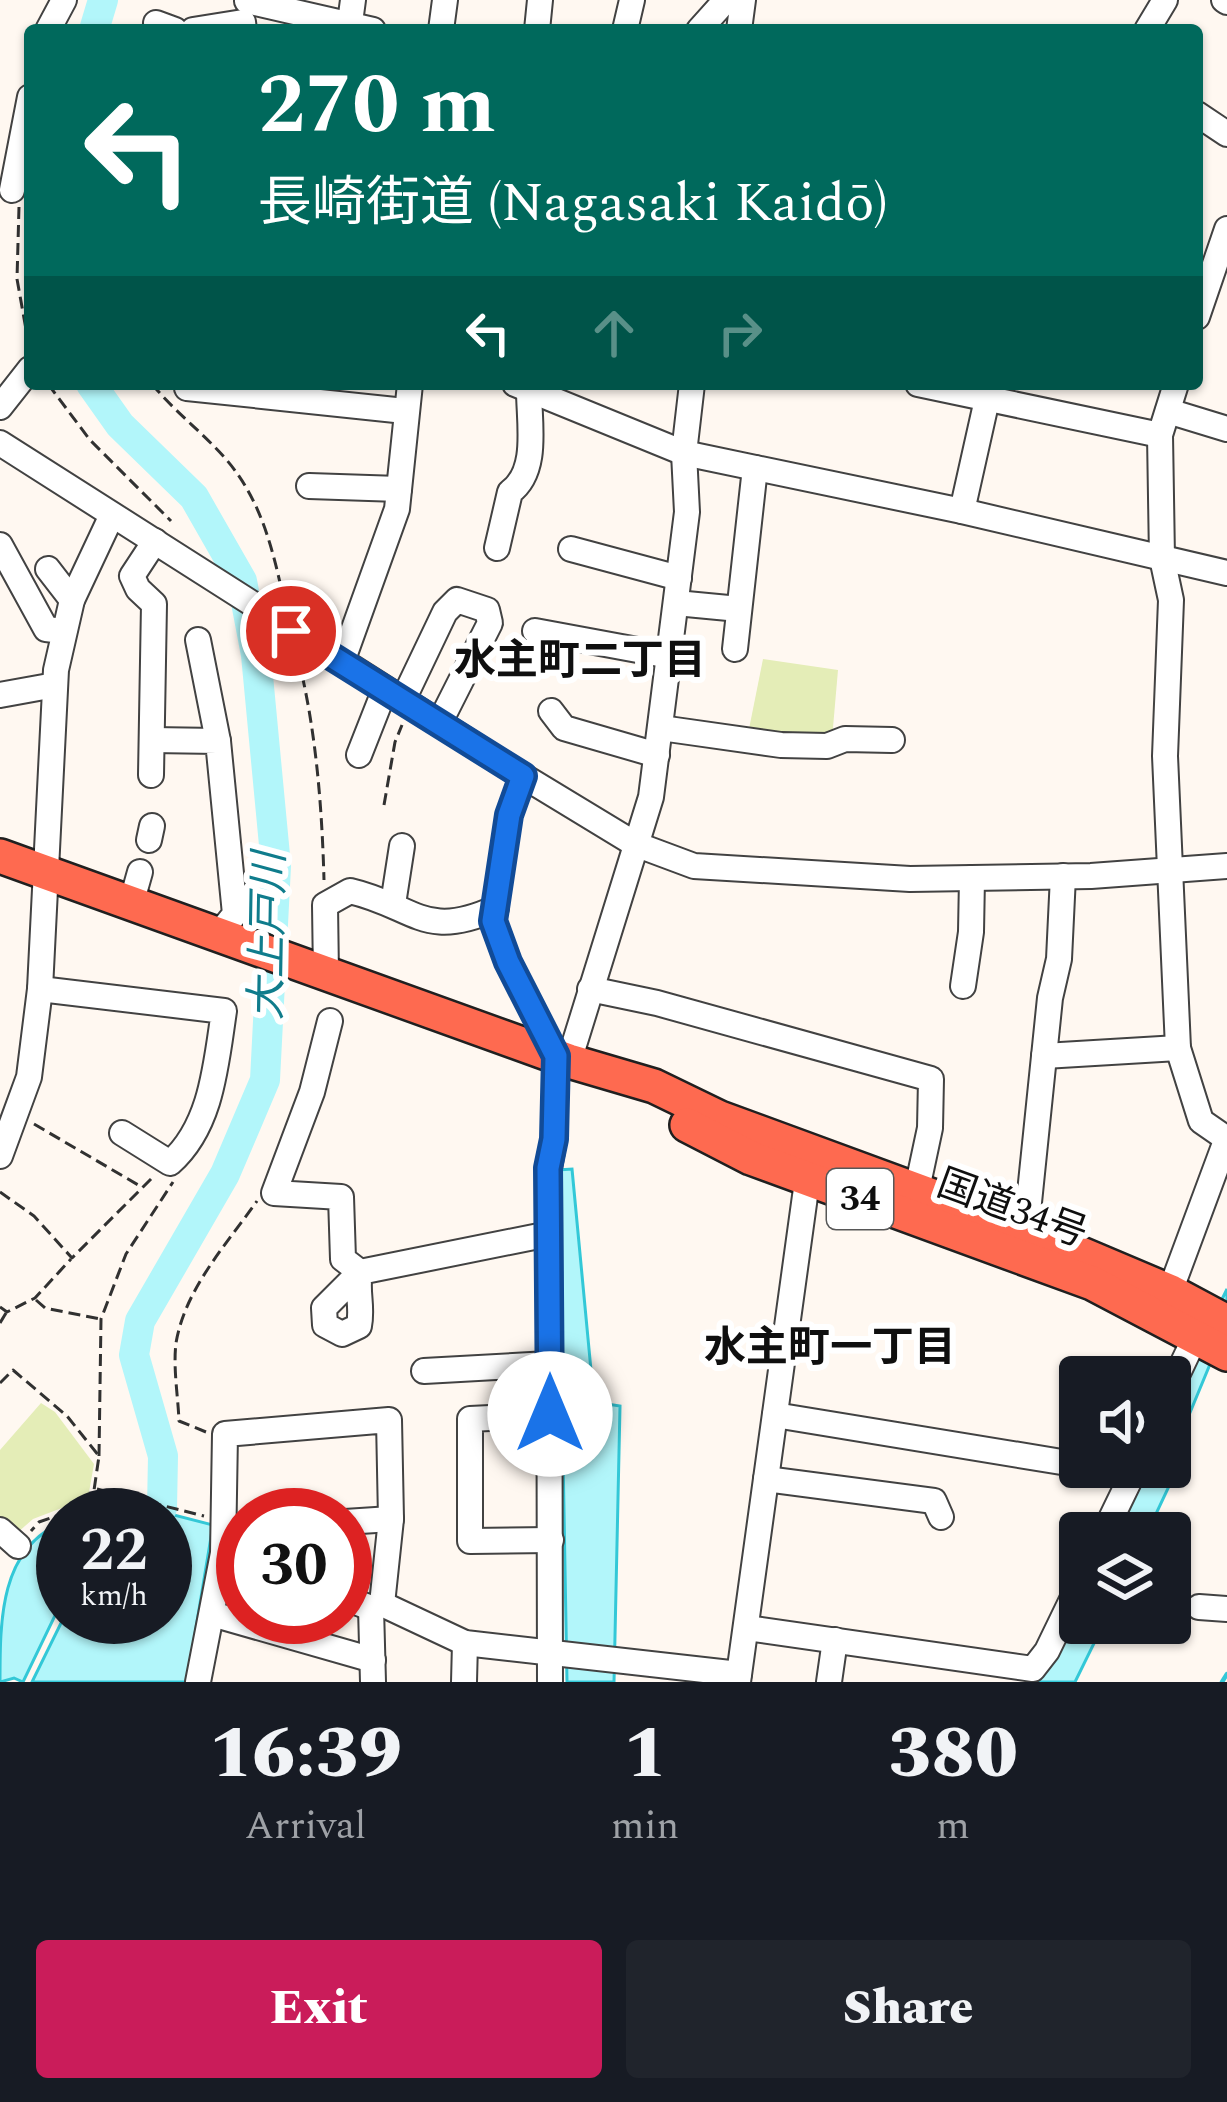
<!DOCTYPE html>
<meta charset="utf-8">
<style>
:root{--surface:#171b24;--page:#20242c;--text:#f1f3f6;--muted:#9ea1a6;--accent:#ca1c5a}
body{margin:0;font-family:Spectral,"Noto Sans JP",serif;background:var(--page);color:var(--text);height:100vh;display:flex;flex-direction:column;font-size:45px;white-space:nowrap}
*{box-sizing:border-box;margin:0}
p{font-size:39px;color:var(--muted)}
.icon{flex:none;width:66px;height:66px;fill:none;stroke:currentColor;stroke-width:2;stroke-linecap:round;stroke-linejoin:round}
.map{position:relative;height:1682px;overflow:hidden}
.drawer{display:flex;flex-direction:column;background:var(--surface);flex:1}
.drawer>*{flex:none}
.top-card{position:absolute;left:24px;top:24px;width:1179px;height:366px;border-radius:12px;box-shadow:0 3px 9px #0004;background:#00695c;color:#fff;overflow:hidden}
.controls{position:absolute;left:1059px;top:1356px;display:grid;gap:24px}
.controls a{display:grid;place-items:center;width:132px;height:132px;border-radius:12px;background:var(--surface);box-shadow:0 3px 9px #0004;font-size:60px}
.speed{position:absolute;left:36px;top:1488px;display:flex;gap:24px;font-size:60px;font-weight:700;text-align:center}
.speed>*{display:grid;place-content:center;width:156px;height:156px;border-radius:50%;background:var(--surface);box-shadow:0 3px 9px #0004;line-height:1}
.speed small{font-size:30px;font-weight:400}
.speed .limit{border:18px solid #d22;background:#fff;color:#111}
.pin{position:absolute;display:grid;place-items:center;width:102px;height:102px;color:#fff;margin:-51px;border:6px solid #fff;border-radius:50%;box-shadow:0 3px 12px #0007}
.me{position:absolute;width:132px;margin:-66px;rotate:0deg;stroke-linejoin:round;filter:drop-shadow(0 0 9px #0008)}
.turn{display:flex;align-items:center;gap:42px;height:252px;padding:0 36px;font-size:54px}
.turn .icon{width:156px;height:156px;stroke-width:2.5}
.turn b{display:block;font-size:84px;line-height:102px}
.lanes{display:flex;align-items:center;height:114px;padding:0 36px;background:#0003;justify-content:center;gap:60px;direction:ltr}
.lanes .off{opacity:.35}
.eta{display:flex;justify-content:space-evenly;align-items:center;height:204px;text-align:center}
.eta b{font-size:72px;font-weight:800;line-height:84px}
.button{display:flex;gap:24px;margin-top:auto;padding:24px 36px}
.button a{flex:1;height:138px;border-radius:12px;background:var(--accent);color:#fff;font-size:48px;font-weight:800;line-height:138px;text-align:center}
.button a+a{background:var(--page);color:var(--text)}
.map>svg:first-child{display:block}
.green{fill:#e4edb7}
.water{fill:#b2f6fa;stroke:#33c8d7;stroke-width:3}
.lines{fill:none;stroke-linecap:round;stroke-linejoin:round}
.stream{stroke:#33c8d7;stroke-width:4.5}
.river{stroke:#b2f6fa;stroke-width:30}
.minor-tunnel{stroke:#dbd5cf;stroke-width:24;stroke-dasharray:24 12;stroke-linecap:butt}
.minor-casing{stroke:#424242;stroke-width:28}
.highway-casing{stroke:#202020;stroke-width:38}
.path{stroke:#313131;stroke-width:3;stroke-dasharray:12 6;stroke-linecap:butt}
.minor{stroke:#fff;stroke-width:24}
.highway{stroke:#fe6a50;stroke-width:33}
.route-casing{stroke:#114b97;stroke-width:30}
.route{stroke:#1a73e8;stroke-width:21}
.labels{text-anchor:middle;dominant-baseline:central;stroke-width:12;stroke-linejoin:round;paint-order:stroke}
.shield{fill:#fff;stroke:#575757;stroke-width:3}
.shield-label{font-size:36px;font-weight:bold;fill:#0f0f0f}
.street-label{font-size:39px;fill:#0f0f0f;stroke:#fff}
.neighbourhood-label{font-size:42px;font-weight:bold;fill:#0f0f0f;stroke:#fff}
.water-label{font-size:42px;font-style:italic;fill:#0f7c8c;stroke:#fff}
</style>
<div class="map">
<svg width="1227" height="1682" viewBox="0 0 1227 1682">
<rect width="100%" height="100%" fill="#fff8f1"/>
<g class="green">
<polygon points="763,659 838,670 832,739 748,734"/>
<polygon points="41,1403 55,1412 94,1464 88,1498 33,1519 17,1533 0,1517 0,1450"/>
</g>
<g class="water">
<polygon points="572,1169 594,1402 620,1406 614,1682 567,1682 558,1170"/>
<polygon points="1227,1289 1227,1323 1170,1461 1170,1407"/>
<polygon points="1143,1467 1167,1467 1164,1476 1171,1482 1147,1533 1113,1533"/>
<polygon points="104,1497 213,1525 187,1682 32,1682 64,1617 165,1617 165,1515 104,1515"/>
<path d="M 63,1522 L 63,1599 L 23,1682 L 14,1678 L 0,1682 C 0,1619 0,1548 63,1522 Z"/>
<polygon points="1080,1599 1080,1623 1104,1623 1075,1682 1038,1682"/>
</g>
<g class="lines">
<polyline class="stream" points="1222,1682 1227,1674"/>
<g class="river">
<polyline points="94,30 103,0"/>
<polyline points="91,384 120,425 194,497 242,581 256,655 276,866 265,1080 225,1174 140,1321 134,1355 163,1456 162,1508"/>
</g>
<polyline class="minor-tunnel" points="801,1350 825,1351"/>
<g class="minor-casing">
<g id="minor">
<polyline points="1224,0 1227,2"/>
<polyline points="247,1 373,30"/>
<polyline points="156,23 175,30"/>
<polyline points="48,30 64,0"/>
<polyline points="193,30 243,22 244,30"/>
<polyline points="349,30 353,0"/>
<polyline points="441,30 445,0"/>
<polyline points="537,30 540,0"/>
<polyline points="625,30 632,0"/>
<polyline points="699,30 726,0"/>
<polyline points="739,30 743,0"/>
<polyline points="1147,30 1165,0"/>
<polyline points="1197,114 1227,134"/>
<polyline points="12,190 30,97"/>
<polyline points="1197,317 1227,229"/>
<polyline points="188,384 187,388 405,411"/>
<polyline points="515,384 684,453 962,511 1227,573"/>
<polyline points="918,384 1160,435"/>
<polyline points="1176,384 1160,435 1162,558 1171,600 1165,756 1178,1048 1201,1121 1227,1139"/>
<polyline points="0,407 30,369"/>
<polyline points="1168,411 1227,429"/>
<polyline points="0,443 523,776 635,844 694,866 910,879 1091,876 1227,866"/>
<polyline points="309,486 399,489"/>
<polyline points="962,511 990,386"/>
<polyline points="0,545 46,629 63,631"/>
<path d="M 497,548 L 510,492 C 539,471 529,423 529,390"/>
<polyline points="571,549 679,578"/>
<polyline points="48,569 72,600"/>
<polyline points="676,603 739,609"/>
<polyline points="535,631 670,656"/>
<polyline points="198,640 218,741"/>
<polyline points="735,649 755,468"/>
<polyline points="342,662 397,509 410,384"/>
<polyline points="0,695 55,685"/>
<polyline points="403,700 445,612 457,600 487,610 490,623 439,724"/>
<polyline points="551,711 564,728 657,755"/>
<polyline points="661,728 781,745 827,746 845,739 892,740"/>
<polyline points="152,740 218,741 235,914 217,936"/>
<polyline points="359,755 385,689"/>
<polyline points="151,775 154,604 138,589 132,576 155,541"/>
<polyline points="523,776 509,815 493,921 508,962 556,1056 554,1139 549,1168 550,1682"/>
<polyline points="149,840 152,826"/>
<polyline points="131,904 140,872"/>
<polyline points="393,904 402,846"/>
<path d="M 326,975 L 325,905 L 350,891 C 415,906 424,941 496,908"/>
<polyline points="963,986 971,932 972,878"/>
<path d="M 40,989 L 224,1011 C 216,1064 212,1126 170,1163 L 122,1133"/>
<polyline points="590,989 657,1003 931,1079 930,1128 917,1189"/>
<path d="M 330,1021 L 312,1092 L 274,1193 L 341,1197 L 343,1259 L 360,1272 C 356,1291 363,1306 359,1326 L 342,1334 L 325,1325 L 324,1308 L 360,1272 L 549,1234"/>
<polyline points="1044,1056 1178,1048"/>
<polyline points="569,1061 651,797 687,512 684,453 692,384"/>
<polyline points="0,1156 29,1077 40,989 56,670 72,600 112,515"/>
<polyline points="1022,1229 1028,1212 1050,998 1059,959 1063,876"/>
<polyline points="1165,1305 1227,1138"/>
<polyline points="424,1371 549,1364"/>
<polyline points="1170,1390 1201,1325"/>
<polyline points="549,1415 470,1419 470,1541 551,1540"/>
<polyline points="775,1415 1080,1465"/>
<polyline points="1091,1467 1132,1475"/>
<polyline points="766,1479 934,1501 941,1517"/>
<polyline points="345,1522 391,1519"/>
<polyline points="0,1530 18,1546"/>
<polyline points="1104,1533 1136,1467"/>
<polyline points="345,1598 371,1608 382,1604 465,1643 739,1674"/>
<polyline points="1199,1607 1227,1609"/>
<polyline points="371,1608 373,1682"/>
<polyline points="212,1614 373,1660"/>
<polyline points="747,1628 1033,1669 1047,1651 1080,1583"/>
<polyline points="198,1682 223,1553 225,1434 389,1420 391,1519 382,1604"/>
<polyline points="464,1682 465,1643"/>
<polyline points="738,1682 809,1167"/>
<polyline points="829,1682 835,1640"/>
</g>
</g>
<g class="highway-casing">
<g id="highway">
<polyline points="0,856 569,1061 654,1086 720,1118 1022,1229 1171,1292 1227,1322"/>
<polyline points="687,1125 751,1158 1092,1283 1227,1354"/>
</g>
</g>
<g class="path">
<polyline points="19,207 17,279 29,346"/>
<polyline points="48,384 90,440 171,521"/>
<path d="M 152,384 C 174,411 202,432 225,458 C 260,498 272,546 283,596"/>
<path d="M 298,658 C 316,729 322,807 324,880"/>
<polyline points="384,805 395,742 402,725"/>
<polyline points="34,1124 140,1186"/>
<polyline points="0,1192 34,1216 72,1258 154,1176"/>
<polyline points="36,1300 45,1308 100,1319"/>
<polyline points="0,1307 7,1312 35,1298 71,1259"/>
<polyline points="0,1323 6,1313"/>
<polyline points="0,1383 13,1370 67,1416 99,1456 92,1504 39,1522 31,1531"/>
<path d="M 206,1432 L 179,1421 C 178,1396 173,1368 176,1343 C 185,1289 226,1245 257,1201"/>
<polyline points="99,1456 101,1319 126,1254 173,1182"/>
<polyline points="97,1489 204,1516"/>
</g>
<use href="#minor" class="minor"/>
<use href="#highway" class="highway"/>
</g>
<g class="lines">
<g class="route-casing">
<polyline id="route" points="291,631 523,776 509,815 493,921 508,962 556,1056 554,1139 548,1168 550,1414"/>
</g>
<use href="#route" class="route"/>
</g>
<g class="labels">
<rect class="shield" x="827" y="1169" width="66" height="60" rx="9"/>
<g class="shield-label">
<text x="860" y="1199">34</text>
</g>
<g class="street-label">
<text transform="translate(1012 1209) rotate(20)">国道34号</text>
</g>
<g class="neighbourhood-label">
<text x="580" y="661">水主町二丁目</text>
<text x="830" y="1348">水主町一丁目</text>
</g>
<g class="water-label">
<text transform="translate(269 936) rotate(-89)">大上戸川</text>
</g>
</g>
</svg>
<div class="controls">
<a><svg class="icon" aria-label="sound" viewBox="0 0 24 24"><path d="M4 9h4l5-4v14l-5-4H4zM17 9q2 3 0 6"/></svg></a>
<a><svg class="icon" aria-label="layers" viewBox="0 0 24 24"><path d="M12 4l9 5-9 5-9-5zM3 14l9 5 9-5"/></svg></a>
</div>
<div class="speed"><div>22<small>km/h</small></div><div class="limit">30</div></div>
<div class="pin" style="left:291px;top:631px;background:#d93025"><svg class="icon" aria-label="arrive" viewBox="0 0 24 24"><path d="M6 21V4h12l-3 4 3 4H6"/></svg></div>
<svg class="me" style="left:550px;top:1414px" viewBox="-20 -20 40 40"><circle r="19" fill="#fff"/><path d="M0-13L10 11 0 6-10 11z" fill="#1a73e8"/></svg>
<div class="top-card">
<div class="turn"><svg class="icon" aria-label="left" viewBox="0 0 24 24"><path d="M17 20v-9H6M10 6l-5 5 5 5"/></svg><div><b>270 m</b>長崎街道 (Nagasaki Kaidō)</div></div>
<div class="lanes"><svg class="icon" aria-label="left" viewBox="0 0 24 24"><path d="M17 20v-9H6M10 6l-5 5 5 5"/></svg><svg class="icon off" aria-label="ahead" viewBox="0 0 24 24"><path d="M12 20V5M6 11l6-6 6 6"/></svg><svg class="icon off" aria-label="right" viewBox="0 0 24 24"><path d="M7 20v-9h11M14 6l5 5-5 5"/></svg></div>
</div>
</div>
<section class="drawer">
<div class="eta">
<div><b>16:39</b><p>Arrival</p></div>
<div><b>1</b><p>min</p></div>
<div><b>380</b><p>m</p></div>
</div>
<div class="button"><a>Exit</a><a>Share</a></div>
</section>
